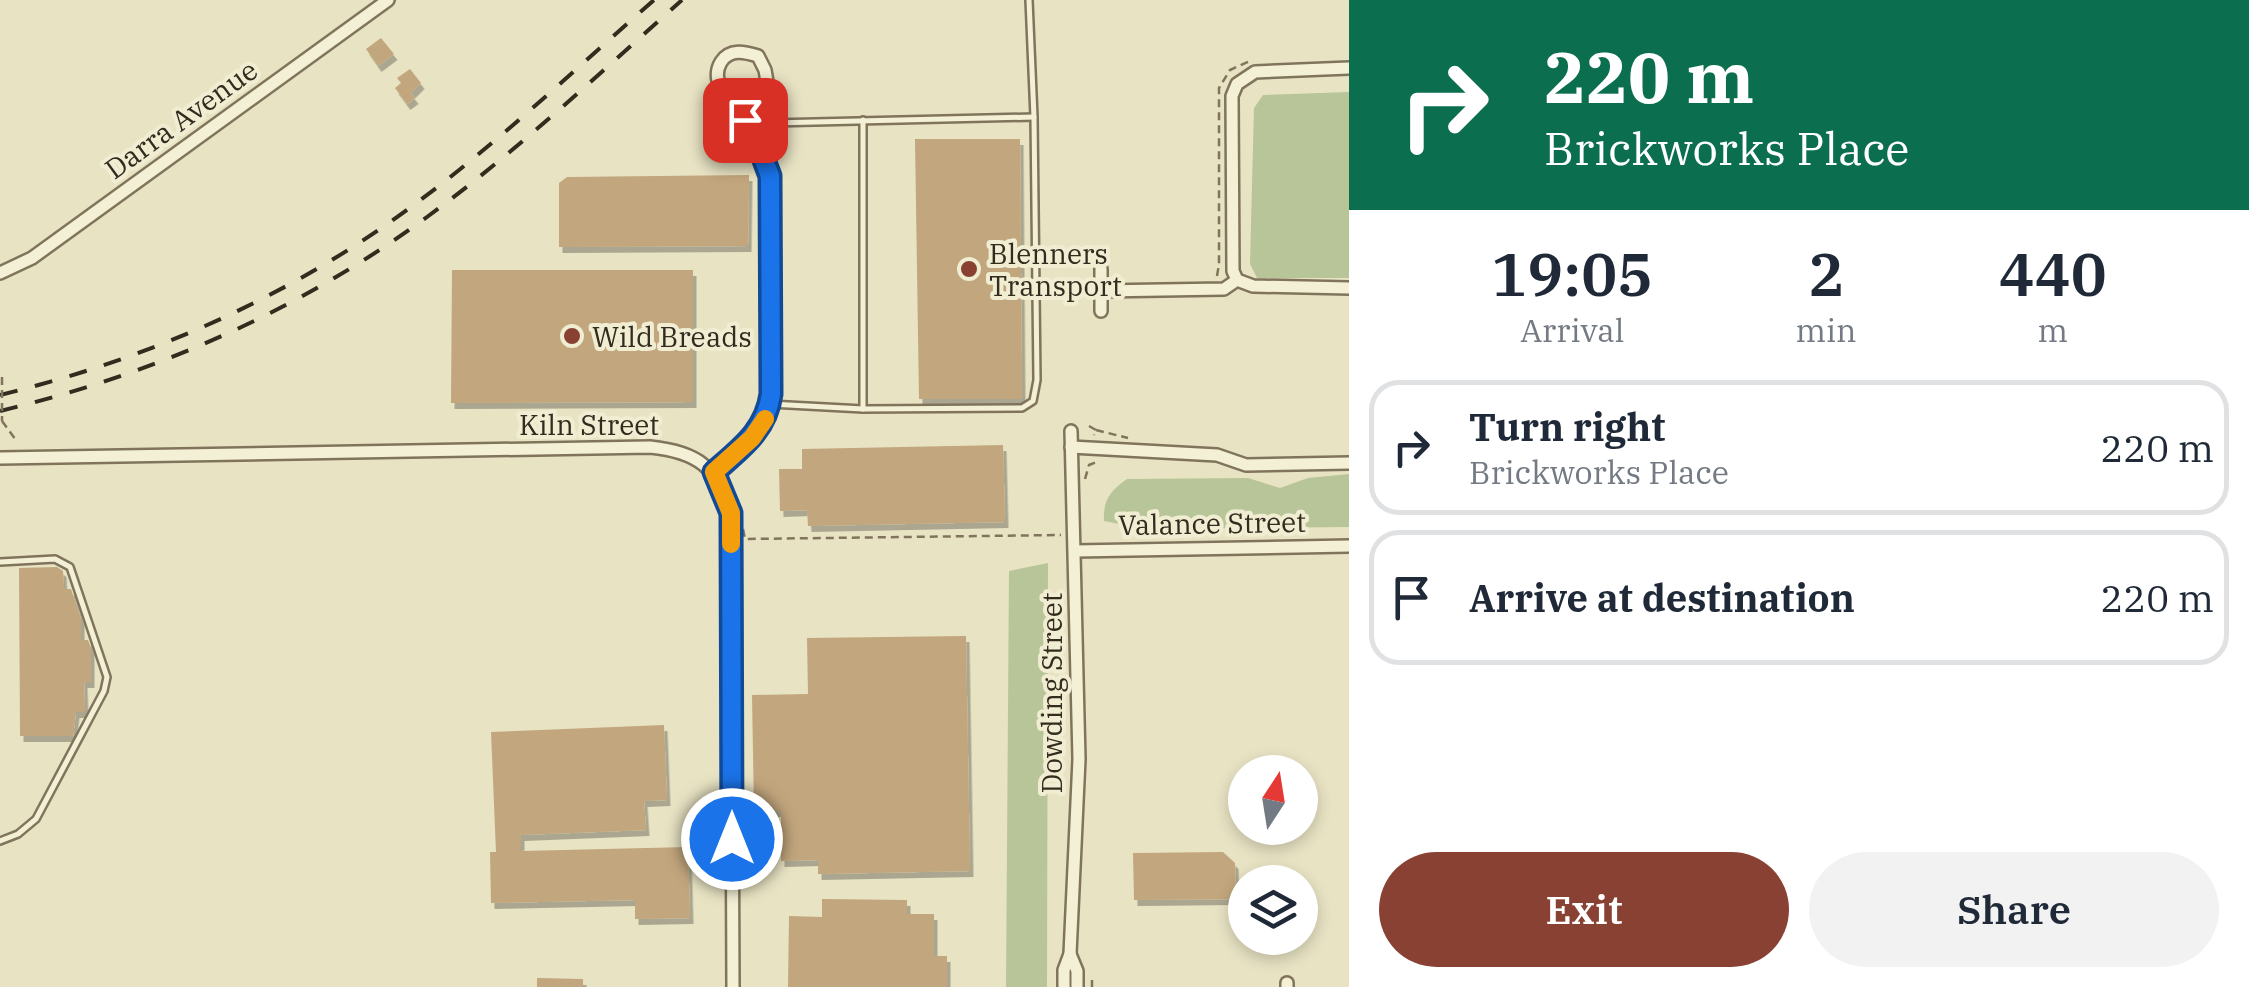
<!DOCTYPE html>
<style>
:root{--surface:#fff;--page:#f2f2f3;--text:#1f2937;--muted:#747a83;--line:#e0e1e3;--accent:#884133}
body{margin:0;font-family:"IBM Plex Serif",serif;background:var(--page);color:var(--text);height:100vh;display:flex;flex-direction:column;font-size:38px;white-space:nowrap}
*{box-sizing:border-box;margin:0}
p{font-size:32px;color:var(--muted)}
.icon{flex:none;width:55px;height:55px;fill:none;stroke:currentColor;stroke-width:2;stroke-linecap:round;stroke-linejoin:round}
.map{position:relative;flex:1;overflow:hidden}
.panel{display:flex;flex-direction:column;background:var(--surface);width:900px}
.panel>*{flex:none}
.top-card{background:#0b6e4f;color:#fff;overflow:hidden}
.needle{width:65px;rotate:12deg}
.fabs{position:absolute;left:1228px;top:755px;display:grid;gap:20px}
.fabs a{display:grid;place-items:center;width:90px;height:90px;border-radius:50%;background:var(--surface);box-shadow:0 5px 15px #0003;font-size:50px}
.pin{position:absolute;display:grid;place-items:center;width:85px;height:85px;color:#fff;margin:-42px;border-radius:20px;box-shadow:0 5px 15px #0006}
.me{position:absolute;width:110px;margin:-55px;rotate:0deg;stroke-linejoin:round;filter:drop-shadow(0 0 8px #0008)}
.turn{display:flex;align-items:center;gap:35px;height:210px;padding:0 30px;font-size:45px}
.turn .icon{width:130px;height:130px;stroke-width:2.5}
.turn b{display:block;font-size:70px;line-height:85px}
.eta{display:flex;justify-content:space-evenly;align-items:center;height:170px;text-align:center}
.eta b{font-size:60px;font-weight:600;line-height:70px}
.cta{display:flex;gap:20px;margin-top:auto;padding:20px 30px}
.cta a{flex:1;height:115px;border-radius:60px;background:var(--accent);color:#fff;font-size:40px;font-weight:600;line-height:115px;text-align:center}
.cta a+a{background:var(--page);color:var(--text)}
ul{padding:0;list-style:none}
li{display:flex;align-items:center;gap:30px;height:135px;margin:0 20px 15px;padding:0 10px;border:5px solid var(--line);border-radius:30px}
li div{flex:1}
li b{display:block;font-size:38px}
li em{font-style:normal}
main{display:flex;flex:1;min-height:0}
.map>svg:first-child{display:block}
.green{fill:#b8c598}
.building{fill:#c2a67d;filter:url(#shadow)}
.lines{fill:none;stroke-linecap:round;stroke-linejoin:round}
.service-casing{stroke:#80755c;stroke-width:10}
.minor-casing{stroke:#80755c;stroke-width:16}
.path{stroke:#80755c;stroke-width:2.5;stroke-dasharray:8 5;stroke-linecap:butt}
.service{stroke:#f4f0d5;stroke-width:5}
.minor{stroke:#f4f0d5;stroke-width:11}
.rail{stroke:#322b1e;stroke-width:4;stroke-dasharray:18 18;stroke-linecap:butt}
.path-bridge{stroke:#80755c;stroke-width:2.5;stroke-dasharray:8 5;stroke-linecap:butt}
.route-casing{stroke:#114b97;stroke-width:25}
.route{stroke:#1a73e8;stroke-width:18}
.slow{stroke:#f59e0b;stroke-width:18}
.poi-dot{fill:#884133;stroke:#f0edd2;stroke-width:4}
.labels{text-anchor:middle;dominant-baseline:central;stroke-width:8;stroke-linejoin:round;paint-order:stroke}
.street-label{font-size:28px;fill:#322b1e;stroke:#f0edd2}
.poi-label{font-size:28px;fill:#322b1e;stroke:#f0edd2;text-anchor:start}
</style>
<main>
<div class="map">
<svg width="1349" height="987" viewBox="0 0 1349 987">
<defs>
<filter id="shadow"><feDropShadow dx="3.5" dy="6" stdDeviation="0" flood-color="#0004"/></filter>
</defs>
<rect width="100%" height="100%" fill="#e8e3c3"/>
<g class="green">
<polygon points="1349,92 1349,278 1257,278 1250,264 1254,108 1263,95"/>
<path d="M 1349,474 L 1349,527 L 1145,529 L 1104,521 C 1103,500 1110,491 1127,479 L 1248,478 L 1280,488 L 1308,478 Z"/>
<polygon points="1048,563 1047,987 1006,987 1009,571"/>
</g>
<g class="building">
<polygon points="381,38 394,54 378,66 366,49"/>
<polygon points="410,69 421,83 411,93 415,98 407,104 395,88 401,83 397,78"/>
<polygon points="915,139 1020,139 1022,399 919,399"/>
<polygon points="749,175 748,246 559,247 559,183 567,177"/>
<polygon points="452,270 693,270 693,402 451,403"/>
<polygon points="1003,445 1005,522 808,526 807,510 780,511 779,469 802,469 802,449"/>
<polygon points="57,567 63,571 64,589 71,589 81,619 81,640 88,640 91,648 91,682 84,682 85,712 76,712 73,736 20,736 19,568"/>
<polygon points="966,636 970,871 818,874 818,860 781,861 781,811 754,811 752,695 808,694 807,638"/>
<polygon points="664,725 667,800 644,801 646,830 521,835 521,851 688,847 690,918 635,919 635,900 491,903 490,852 496,852 491,732"/>
<polygon points="1223,852 1235,863 1236,899 1134,900 1133,853"/>
<polygon points="822,899 907,900 907,914 934,914 934,956 947,956 947,987 788,987 789,916 822,917"/>
<polygon points="537,978 583,979 583,987 537,987"/>
</g>
<g class="lines">
<g class="service-casing">
<g id="service">
<polyline points="772,123 1034,117"/>
<polyline points="770,404 863,409 1022,408 1033,401 1037,380 1034,117 1029,0"/>
<polyline points="863,409 863,120"/>
<polyline points="0,562 55,559 70,567 107,677 104,691 36,819 18,834 0,841"/>
</g>
</g>
<g class="minor-casing">
<g id="minor">
<polyline points="1349,68 1255,72 1237,84 1232,96 1233,271 1237,280 1253,286 1349,288"/>
<polyline points="0,273 32,258 388,0"/>
<polyline points="1101,291 1224,289 1237,280"/>
<polyline points="1101,311 1101,269"/>
<polyline points="1071,447 1217,455 1246,465 1349,463"/>
<path d="M 0,458 L 650,447 C 699,452 716,467 731,513 L 733,987"/>
<path d="M 714,472 C 741,449 765,431 771,394 L 769,93 L 765,70 L 758,56 C 745,52 730,48 721,62 C 705,88 745,116 756,138 C 762,149 765,163 770,175"/>
<polyline points="1075,551 1349,546"/>
<polyline points="1070,954 1077,971 1077,987"/>
<polyline points="1287,983 1287,987"/>
<polyline points="1064,987 1064,970 1070,954 1079,759 1071,431"/>
</g>
</g>
<g class="path">
<polyline points="1217,276 1219,264 1219,88 1230,70 1250,61"/>
<polyline points="2,421 16,440"/>
<polyline points="1089,426 1096,430 1094,435"/>
<polyline points="1096,430 1128,438"/>
<polyline points="1085,479 1089,465 1099,461"/>
<polyline points="743,529 745,539 1061,535"/>
<polyline points="1092,980 1092,987"/>
</g>
<use href="#service" class="service"/>
<use href="#minor" class="minor"/>
<g class="rail">
<path d="M 0,395 C 136,362 264,308 380,229 C 478,162 565,78 654,0"/>
<path d="M 0,411 C 154,374 299,311 427,217 C 517,151 599,74 682,0"/>
</g>
<polyline class="path-bridge" points="2,377 2,421"/>
</g>
<g class="lines">
<g class="route-casing">
<path id="route" d="M 732,839 L 731,513 L 714,472 C 740,449 766,431 771,394 L 770,176 L 756,139 L 745,120"/>
</g>
<use href="#route" class="route"/>
<polyline class="slow" points="731,544 731,513 714,472 752,438 765,419"/>
</g>
<g class="poi-dot">
<circle cx="969" cy="269" r="10"/>
<circle cx="572" cy="336" r="10"/>
</g>
<g class="labels">
<g class="street-label">
<text transform="translate(181 119) rotate(-36)">Darra Avenue</text>
<text x="589" y="424">Kiln Street</text>
<text transform="translate(1212 523) rotate(-1)">Valance Street</text>
<text transform="translate(1051 693) rotate(-90)">Dowding Street</text>
</g>
<g class="poi-label">
<text x="989" y="253">Blenners<tspan x="989" dy="32">Transport</tspan></text>
<text x="592" y="336">Wild Breads</text>
</g>
</g>
</svg>
<div class="fabs">
<a><svg class="needle" viewBox="-14 -14 28 28"><path d="M0-13l5 13h-10z" fill="#e53935"/><path d="M0 13l5-13h-10z" fill="#747a83"/></svg></a>
<a><svg class="icon" aria-label="layers" viewBox="0 0 24 24"><path d="M12 4l9 5-9 5-9-5zM3 14l9 5 9-5"/></svg></a>
</div>
<div class="pin" style="left:745px;top:120px;background:#d93025"><svg class="icon" aria-label="arrive" viewBox="0 0 24 24"><path d="M6 21V4h12l-3 4 3 4H6"/></svg></div>
<svg class="me" style="left:732px;top:839px" viewBox="-20 -20 40 40"><circle r="17" fill="#1a73e8" stroke="#fff" stroke-width="3"/><path d="M0-11L8 9 0 5-8 9z" fill="#fff"/></svg>
</div>
<section class="panel">
<div class="top-card">
<div class="turn"><svg class="icon" aria-label="right" viewBox="0 0 24 24"><path d="M7 20v-9h11M14 6l5 5-5 5"/></svg><div><b>220 m</b>Brickworks Place</div></div>
</div>
<div class="eta">
<div><b>19:05</b><p>Arrival</p></div>
<div><b>2</b><p>min</p></div>
<div><b>440</b><p>m</p></div>
</div>
<ul>
<li><svg class="icon" aria-label="right" viewBox="0 0 24 24"><path d="M7 20v-9h11M14 6l5 5-5 5"/></svg><div><b>Turn right</b><p>Brickworks Place</p></div><em>220 m</em></li>
<li><svg class="icon" aria-label="arrive" viewBox="0 0 24 24"><path d="M6 21V4h12l-3 4 3 4H6"/></svg><div><b>Arrive at destination</b></div><em>220 m</em></li>
</ul>
<div class="cta"><a>Exit</a><a>Share</a></div>
</section>
</main>
